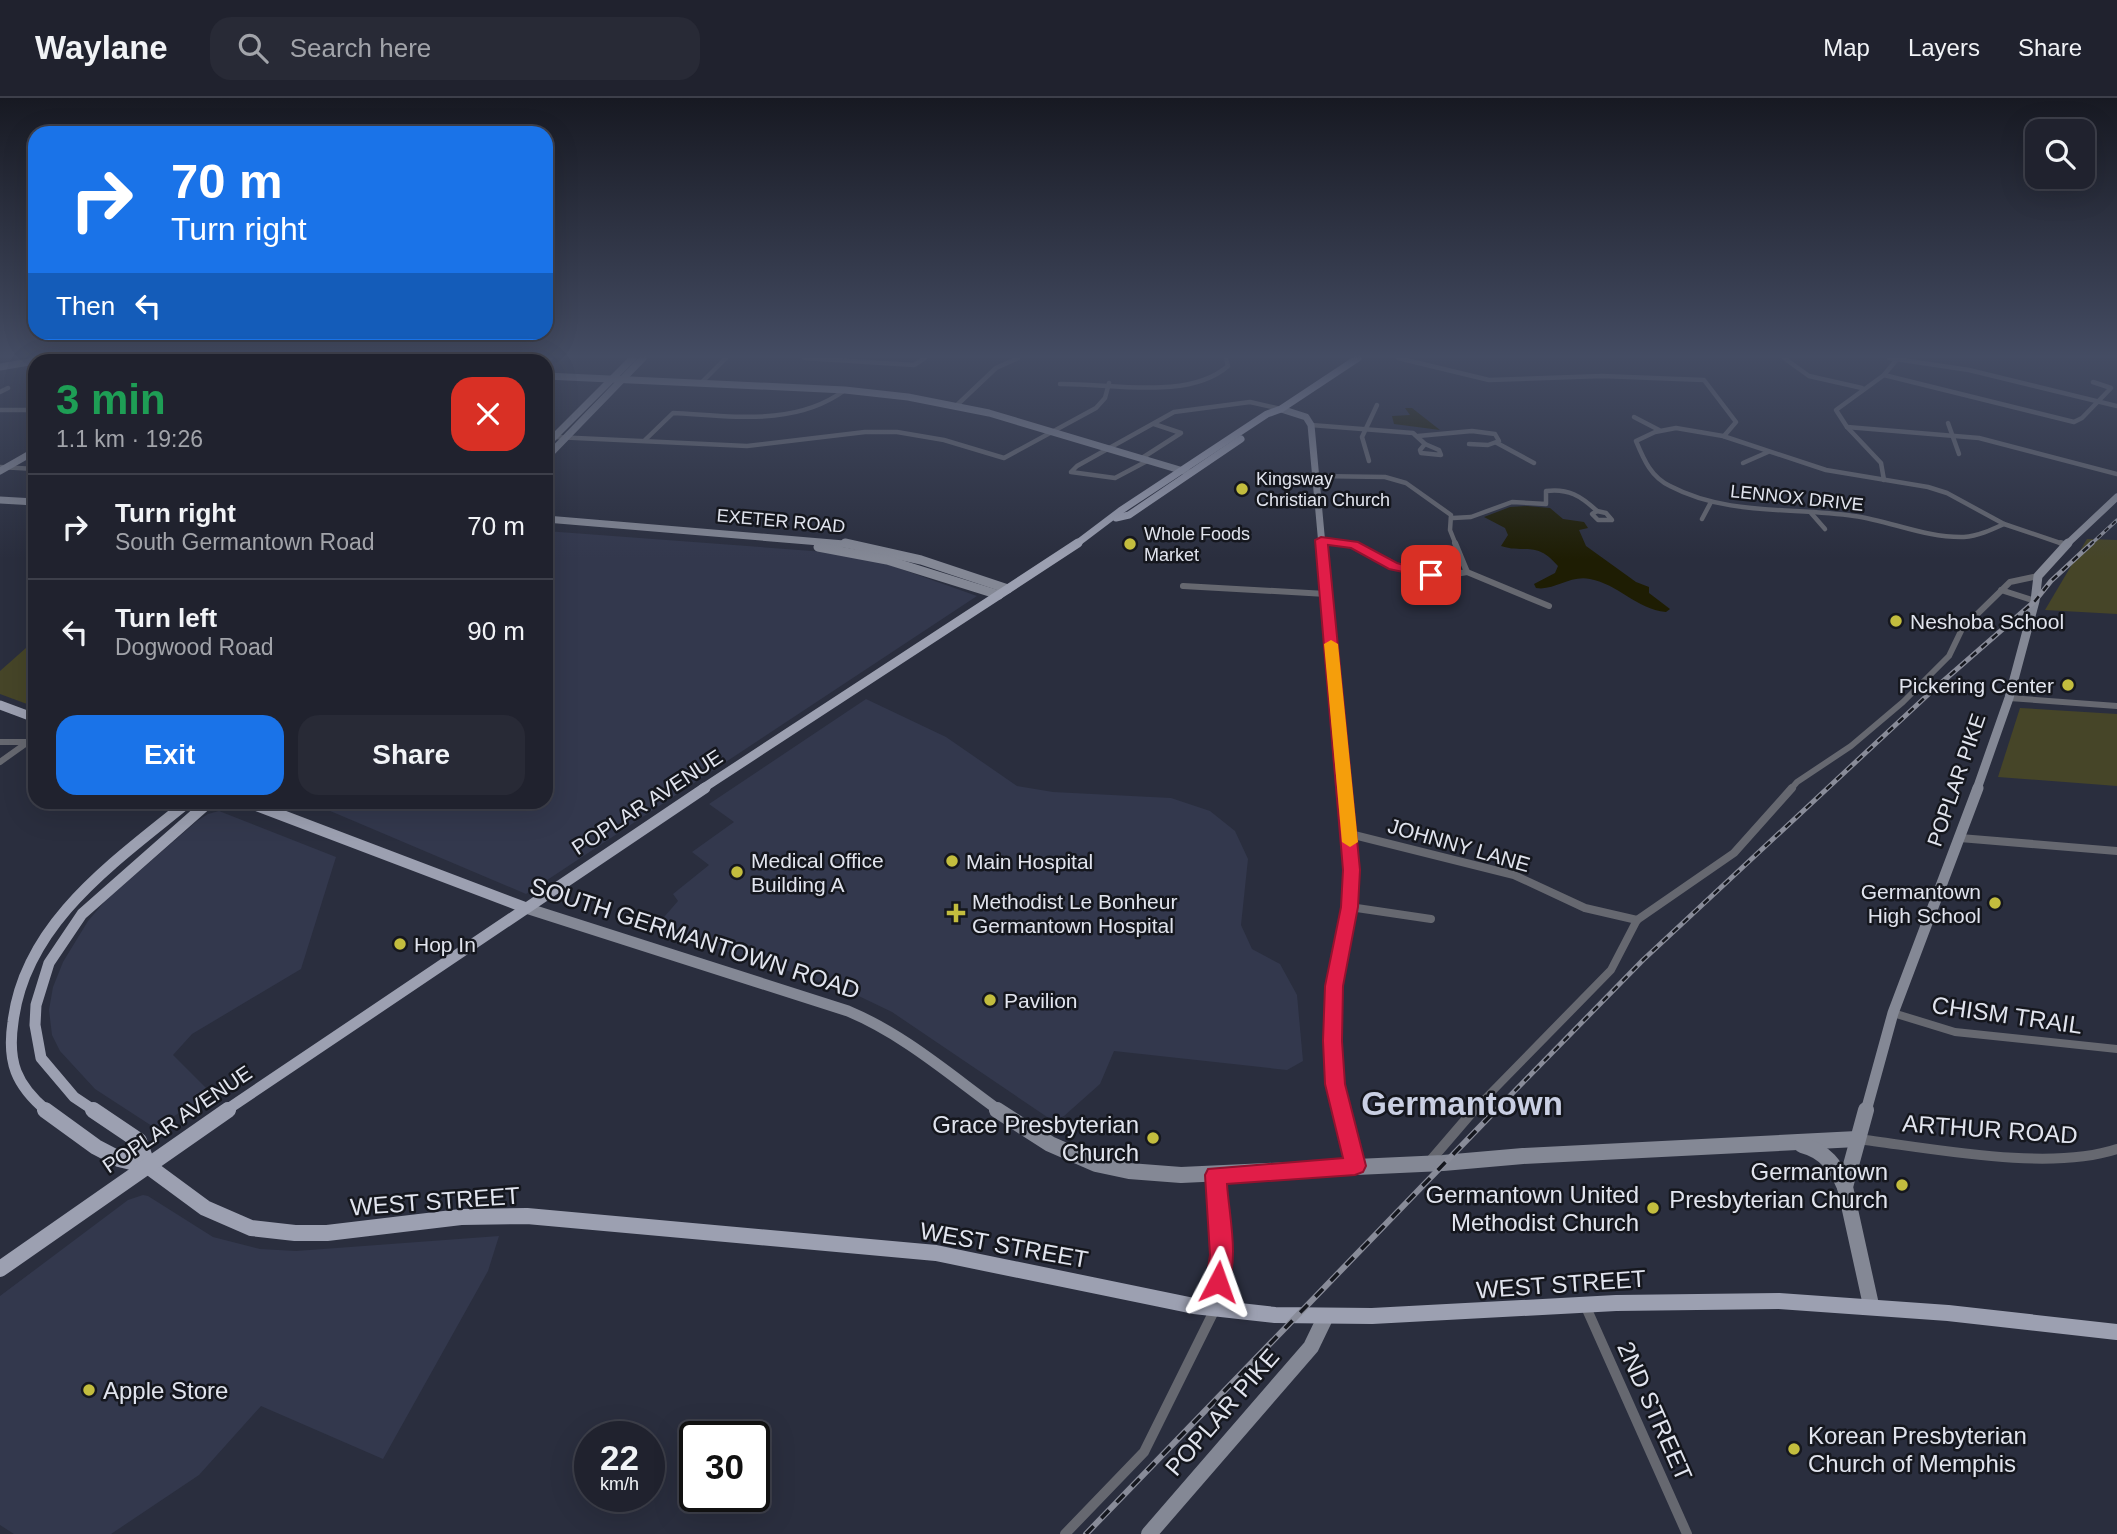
<!DOCTYPE html>
<meta charset="utf-8">
<style>
:root{--surface:#20222e;--page:#282a36;--text:#f1f3f6;--muted:#a2a4aa;--line:#3d3f4a;--accent:#1a73e8}
body{margin:0;font-family:Helvetica,sans-serif;background:var(--page);color:var(--text);height:100vh;display:flex;flex-direction:column;font-size:26px;white-space:nowrap}
*{box-sizing:border-box;margin:0}
p{font-size:23px;color:var(--muted)}
.icon{flex:none;width:38px;height:38px;fill:none;stroke:currentColor;stroke-width:2;stroke-linecap:round;stroke-linejoin:round}
.map{position:relative;flex:1;overflow:hidden}
.drawer{position:absolute;left:28px;top:256px;width:525px;height:455px;display:flex;flex-direction:column;background:var(--surface);border-radius:21px;box-shadow:0 7px 28px #0002,0 0 0 2px var(--line)}
.drawer>*{flex:none}
.hud{position:absolute;left:28px;top:28px;width:525px;height:214px;border-radius:21px;box-shadow:0 7px 28px #0002,0 0 0 2px var(--line);background:#1a73e8;color:#fff;overflow:hidden}
.fabs{position:absolute;left:2025px;top:21px;display:grid;gap:14px}
.fabs a{display:grid;place-items:center;width:70px;height:70px;border-radius:14px;background:var(--surface);box-shadow:0 7px 28px #0002,0 0 0 2px var(--line);font-size:35px}
.speed{position:absolute;left:574px;top:1323px;display:flex;gap:14px;font-size:35px;font-weight:700;text-align:center}
.speed>*{display:grid;place-content:center;width:91px;height:91px;border-radius:50%;background:var(--surface);box-shadow:0 7px 28px #0002,0 0 0 2px var(--line);line-height:1}
.speed small{font-size:18px;font-weight:400}
.speed .limit{border:4px solid #111;border-radius:10px;background:#fff;color:#111}
.pin{position:absolute;display:grid;place-items:center;width:60px;height:60px;color:#fff;margin:-30px;border-radius:14px;box-shadow:0 4px 10px #0006}
.me{position:absolute;width:77px;margin:-38px;rotate:4deg;stroke-linejoin:round;filter:drop-shadow(0 0 5px #0008)}
.turn{display:flex;align-items:center;gap:24px;height:147px;padding:0 28px;font-size:32px}
.turn .icon{width:91px;height:91px;stroke-width:2.5}
.turn b{display:block;font-size:49px;line-height:60px}
.then{display:flex;align-items:center;height:66px;padding:0 28px;background:#0003;gap:14px;font-size:26px}
.round{display:grid;place-items:center;flex:none;width:74px;height:74px;border-radius:21px;background:var(--page)}
.head{display:flex;align-items:center;justify-content:space-between;height:119px;padding:0 28px}
h1{font-size:42px;font-weight:600;line-height:52px;color:#1e9e55}
.button{display:flex;gap:14px;margin-top:auto;padding:14px 28px}
.button a{flex:1;height:80px;border-radius:21px;background:var(--accent);color:#fff;font-size:28px;font-weight:600;line-height:80px;text-align:center}
.button a+a{background:var(--page);color:var(--text)}
ul{padding:0;list-style:none}
li{display:flex;align-items:center;gap:21px;height:105px;padding:0 28px;border-top:2px solid var(--line)}
li div{flex:1}
li b{display:block;font-size:26px}
li em{font-style:normal}
header{display:flex;align-items:center;gap:42px;box-sizing:border-box;height:98px;padding:0 35px;background:var(--surface);border-bottom:2px solid var(--line)}
header strong{font-size:33px}
nav{display:flex;gap:38px;margin-inline-start:auto;font-size:24px}
.search{width:490px;height:63px;background:var(--page);display:flex;align-items:center;gap:18px;box-sizing:border-box;padding:0 24px;border-radius:21px;color:var(--muted);font-size:26px}
.map>svg:first-child{display:block}
.built{fill:#33384d}
.green{fill:#464528}
.water{fill:#1e1d03}
.lines{fill:none;stroke-linecap:round;stroke-linejoin:round}
.street-far3{stroke:#666870;stroke-width:4.5}
.street-far2{stroke:#666870;stroke-width:6}
.street-far1{stroke:#666870;stroke-width:8}
.street{stroke:#666870;stroke-width:10}
.secondary-far3{stroke:#848895;stroke-width:7}
.secondary-far2{stroke:#848895;stroke-width:9}
.secondary-far1{stroke:#848895;stroke-width:11}
.secondary{stroke:#848895;stroke-width:16}
.primary-far3{stroke:#9ca0b1;stroke-width:7}
.primary-far2{stroke:#9ca0b1;stroke-width:9}
.primary-far1{stroke:#9ca0b1;stroke-width:11}
.primary{stroke:#9ca0b1;stroke-width:16}
.rail-far2-casing{stroke:#898c99;stroke-width:3.5}
.rail-far1-casing{stroke:#898c99;stroke-width:5}
.rail-casing{stroke:#898c99;stroke-width:6}
.rail-far2{stroke:#15171e;stroke-width:2;stroke-dasharray:5;stroke-linecap:butt}
.rail-far1{stroke:#15171e;stroke-width:2.5;stroke-dasharray:7;stroke-linecap:butt}
.rail{stroke:#15171e;stroke-width:3.5;stroke-dasharray:11;stroke-linecap:butt}
.route{fill:#e11d48;stroke:#92132f;stroke-width:2}
.slow{fill:#f59e0b}
.poi-dot{fill:#c3bd3e;stroke:#15171e;stroke-width:2.5}
.labels{text-anchor:middle;dominant-baseline:central;stroke-width:5;stroke-linejoin:round;paint-order:stroke}
.far-poi-label{font-size:18px;fill:#e1e4ee;stroke:#15171e;text-anchor:start}
.far-street-label{font-size:18px;fill:#e1e4ee;stroke:#15171e}
.poi-label{font-size:21px;fill:#e1e4ee;stroke:#15171e;text-anchor:start}
.street-label{font-size:21px;fill:#e1e4ee;stroke:#15171e}
.near-street-label{font-size:24px;fill:#e1e4ee;stroke:#15171e}
.near-poi-label{font-size:24px;fill:#e1e4ee;stroke:#15171e;text-anchor:end}
.near-district-label{font-size:33px;font-weight:bold;fill:#c9cfe3;stroke:#15171e}
</style>
<header>
<strong>Waylane</strong>
<div class="search"><svg class="icon" aria-label="search" viewBox="0 0 24 24"><circle cx="10" cy="10" r="6"/><path d="M15 15l6 6"/></svg>Search here</div>
<nav><a>Map</a><a>Layers</a><a>Share</a></nav>
</header>
<div class="map">
<svg width="2117" height="1436" viewBox="0 0 2117 1436">
<rect width="100%" height="100%" fill="#2a2e3e"/>
<g class="built">
<polygon points="546,433 839,455 873,461 977,498 526,796 309,704 546,704"/>
<polygon points="866,601 946,639 1017,688 1053,694 1171,700 1210,713 1235,733 1248,761 1241,827 1252,851 1280,866 1297,897 1303,963 1287,972 1114,953 1100,986 1064,1018 1053,1023 892,914 842,890 662,833 658,826 678,803 673,796 709,767 692,754 734,724 709,706"/>
<polygon points="219,713 336,759 301,871 192,936 173,957 211,995 155,1030 95,991 60,953 52,937 49,912 53,889 63,864 88,823 106,802 197,723 208,716"/>
<polygon points="143,1097 148,1098 213,1139 260,1151 296,1153 499,1138 488,1173 383,1361 261,1308 199,1377 111,1436 14,1436 0,1427 0,1198 128,1102"/>
</g>
<g class="green">
<polygon points="2087,441 2117,442 2117,516 2045,512"/>
<polygon points="35,542 35,609 0,596 0,573"/>
<polygon points="2020,610 2117,616 2117,688 1998,679"/>
</g>
<g class="water">
<polygon points="1405,310 1412,310 1440,332 1394,326 1392,318 1410,317"/>
<path d="M 1527,408 L 1550,410 L 1563,421 L 1584,424 L 1588,430 L 1579,432 L 1586,448 L 1636,484 L 1649,489 L 1649,495 L 1670,511 L 1666,514 C 1636,511 1618,486 1590,481 C 1569,477 1555,493 1536,490 L 1534,486 L 1555,475 L 1558,468 C 1536,442 1525,456 1501,448 L 1508,437 L 1505,430 L 1484,419 L 1510,409 Z"/>
</g>
<g class="lines">
<g class="street-far3">
<polyline points="804,260 914,267 925,260"/>
<polyline points="1398,260 1489,282 1602,278 1704,282 1736,324 1724,338"/>
<polyline points="1784,260 1809,278 1862,290"/>
<polyline points="1889,260 1969,272 2117,308"/>
<polyline points="272,262 276,260"/>
<polyline points="546,265 551,260"/>
<polyline points="1884,277 2074,324 2082,320 2111,290 2093,284"/>
<polyline points="701,285 726,260"/>
<path d="M 1060,286 C 1110,285 1188,303 1228,268 L 1226,260"/>
<polyline points="0,294 8,290"/>
<polyline points="957,307 996,270 1018,260"/>
<polyline points="0,312 35,312"/>
<polyline points="1634,319 1659,332"/>
<polyline points="1948,325 1959,356"/>
<polyline points="1311,327 1413,335 1425,346"/>
<polyline points="1847,329 1979,340 2117,376"/>
<path d="M 1676,330 L 1723,338 L 1826,372 L 1928,389 L 1947,395 L 2004,426 C 1991,432 1978,438 1964,439 C 1925,440 1891,423 1854,418 C 1792,409 1727,418 1670,388 C 1651,379 1644,362 1636,343 L 1655,334 Z"/>
<polyline points="1418,338 1472,333 1495,336 1499,343 1488,347 1469,346"/>
<polyline points="555,339 747,348 865,334 897,334 944,342 1004,360 1096,310 1105,300 1109,285"/>
<path d="M 645,342 L 673,315 C 731,318 795,329 845,292"/>
<polyline points="1497,345 1534,365"/>
<polygon points="1425,346 1439,352 1441,357 1421,355 1420,352"/>
<polyline points="1142,360 1181,335 1154,326"/>
<polyline points="1149,362 1115,380 1071,374 1077,368 1174,314 1250,304 1281,311"/>
<polyline points="1369,363 1362,339 1377,307"/>
<polyline points="1743,365 1768,354"/>
<polyline points="0,369 35,371"/>
<polyline points="1316,378 1385,379 1406,385 1451,417 1450,432 1456,447"/>
<polyline points="1884,382 1881,365 1847,329 1836,312 1884,277 1897,261"/>
<polygon points="1597,413 1606,415 1612,422 1598,422 1592,416"/>
<polyline points="1811,415 1825,431"/>
<path d="M 1453,420 L 1471,419 L 1512,404 L 1546,406 L 1546,393 C 1568,390 1581,398 1597,413"/>
<polyline points="1702,421 1711,404"/>
<polyline points="2004,426 2066,447"/>
<polyline points="1321,442 1352,447"/>
</g>
<g class="street-far2">
<path d="M 1341,445 C 1364,448 1380,464 1401,471 C 1423,478 1445,479 1467,474 L 1455,445"/>
<polyline points="2061,445 2067,447"/>
<polyline points="1467,474 1549,508"/>
<polyline points="1183,488 1326,496"/>
<polyline points="2001,492 2035,503"/>
<polyline points="2009,600 2117,608"/>
<polyline points="0,644 26,644"/>
<polyline points="0,664 35,639"/>
<polyline points="1791,691 1797,684 1851,648 1903,604 1949,558 1962,531 2010,484 2038,478"/>
</g>
<g class="street-far1">
<polyline points="1350,736 1514,777 1585,810 1637,822"/>
<polyline points="1960,740 2117,753"/>
<polyline points="1350,809 1431,821"/>
<polyline points="1893,915 1955,934 2117,951"/>
<polyline points="1473,1013 1611,872 1637,822 1734,755 1792,690"/>
</g>
<g class="street">
<path d="M 1858,1041 C 1930,1050 2049,1074 2117,1051"/>
<polyline points="1431,1062 1474,1012"/>
<polyline points="1585,1207 1687,1436"/>
<polyline points="1065,1436 1144,1354 1215,1211 1221,1157 1215,1077"/>
</g>
<g class="secondary-far3">
<polyline points="106,260 168,262"/>
<polyline points="36,262 59,260"/>
<polyline points="197,262 202,260"/>
<polyline points="0,269 35,263"/>
<polyline points="546,278 845,292 908,299 989,315 1190,375"/>
<polyline points="1281,311 1306,319 1311,327 1322,447"/>
<polyline points="546,347 633,260"/>
<polyline points="546,360 643,260"/>
<polyline points="0,373 35,353"/>
<polyline points="0,402 35,404"/>
<polyline points="546,421 856,447"/>
<polyline points="2066,447 2117,399"/>
</g>
<g class="secondary-far2">
<polyline points="845,445 921,462 1008,491"/>
<polyline points="1322,445 1344,691"/>
<polyline points="818,449 887,462 999,497"/>
<polyline points="1977,691 2009,600 2035,503 2038,478 2068,445"/>
</g>
<g class="secondary-far1">
<path d="M 526,810 L 848,913 C 905,937 950,977 1000,1013"/>
<path d="M 1341,1013 C 1332,974 1328,926 1334,886 C 1338,859 1348,833 1350,807 C 1353,768 1347,728 1344,690"/>
<polyline points="1866,1013 1893,915 1978,690"/>
</g>
<g class="secondary">
<polyline points="997,1012 1050,1046 1096,1066 1129,1073 1181,1077 1443,1065 1523,1058 1857,1041"/>
<polyline points="1341,1012 1355,1068"/>
<polyline points="1866,1012 1845,1089 1871,1207"/>
<path d="M 1802,1047 C 1825,1053 1836,1068 1845,1089"/>
<polyline points="1149,1436 1311,1249 1325,1220"/>
</g>
<g class="primary-far3">
<polyline points="1116,420 1129,417 1241,341"/>
<polyline points="1075,447 1120,413 1267,316 1281,311 1358,260"/>
</g>
<g class="primary-far2">
<polyline points="0,607 35,620"/>
<polyline points="702,691 1078,445"/>
</g>
<g class="primary-far1">
<polyline points="247,704 526,810"/>
<path d="M 47,1013 C 16,987 7,964 13,924 C 25,824 116,763 188,704"/>
<polyline points="95,1013 74,999 41,960 35,927 36,907 49,865 82,816 209,704"/>
<polyline points="225,1013 705,690"/>
</g>
<g class="primary">
<polyline points="45,1012 96,1049 119,1061 148,1068 205,1110 251,1130 295,1135 327,1135 461,1119 527,1118 936,1155 1194,1208 1275,1217 1372,1218 1616,1205 1779,1203 1948,1215 2117,1234"/>
<polyline points="93,1012 139,1043 147,1066"/>
<polyline points="0,1171 228,1012"/>
</g>
<g class="rail-far2-casing">
<polyline id="rail-far2" points="2090,447 2117,422"/>
</g>
<g class="rail-far1-casing">
<polyline id="rail-far1" points="1495,1013 1643,862 1933,592 2035,503 2051,483 2092,445"/>
</g>
<g class="rail-casing">
<polyline id="rail" points="1086,1436 1496,1012"/>
</g>
<use href="#rail-far2" class="rail-far2"/>
<use href="#rail-far1" class="rail-far1"/>
<use href="#rail" class="rail"/>
</g>
<linearGradient id="sky" x2="0" y2="1"><stop stop-color="#171922"/><stop offset="0.56" stop-color="#444c63"/><stop offset="1" stop-color="#444c63" stop-opacity="0"/></linearGradient>
<rect width="2117" height="461" fill="url(#sky)"/>
<path class="route" d="M 1321,439 L 1358,444 L 1397,465 L 1437,477 L 1431,480 L 1389,471 L 1351,450 L 1328,447 L 1360,772 L 1358,809 L 1343,888 L 1342,943 L 1345,986 L 1366,1068 L 1363,1074 L 1355,1077 L 1227,1086 C 1229,1118 1240,1161 1226,1192 L 1218,1195 L 1210,1192 L 1206,1184 L 1210,1157 L 1205,1077 L 1208,1071 L 1343,1060 L 1325,986 L 1323,943 L 1325,888 L 1341,809 L 1343,772 L 1315,442 Z"/>
<polygon class="slow" points="1331,542 1338,546 1358,744 1350,749 1342,744 1324,546"/>
<g class="poi-dot">
<circle cx="1242" cy="391" r="7"/>
<circle cx="1130" cy="446" r="7"/>
<circle cx="1896" cy="523" r="7"/>
<circle cx="2068" cy="587" r="7"/>
<circle cx="952" cy="763" r="7"/>
<circle cx="737" cy="774" r="7"/>
<circle cx="1995" cy="805" r="7"/>
<path d="M952.5 804.5h7v7h7v7h-7v7h-7v-7h-7v-7h7z"/>
<circle cx="400" cy="846" r="7"/>
<circle cx="990" cy="902" r="7"/>
<circle cx="1153" cy="1040" r="7"/>
<circle cx="1902" cy="1087" r="7"/>
<circle cx="1653" cy="1110" r="7"/>
<circle cx="89" cy="1292" r="7"/>
<circle cx="1794" cy="1351" r="7"/>
</g>
<g class="labels">
<g class="far-poi-label">
<text x="1256" y="381">Kingsway<tspan x="1256" dy="21">Christian Church</tspan></text>
<text x="1144" y="436">Whole Foods<tspan x="1144" dy="21">Market</tspan></text>
</g>
<g class="far-street-label">
<text transform="translate(1797 400) rotate(6)">LENNOX DRIVE</text>
<text transform="translate(781 423) rotate(5)">EXETER ROAD</text>
</g>
<g class="poi-label">
<text x="1910" y="523">Neshoba School</text>
<text x="2054" y="587" text-anchor="end">Pickering Center</text>
<text x="751" y="762">Medical Office<tspan x="751" dy="24">Building A</tspan></text>
<text x="966" y="763">Main Hospital</text>
<text x="1981" y="793" text-anchor="end">Germantown<tspan x="1981" dy="24">High School</tspan></text>
<text x="972" y="803">Methodist Le Bonheur<tspan x="972" dy="24">Germantown Hospital</tspan></text>
<text x="414" y="846">Hop In</text>
<text x="1004" y="902">Pavilion</text>
</g>
<g class="street-label">
<text transform="translate(1956 682) rotate(-71)">POPLAR PIKE</text>
<text transform="translate(647 704) rotate(-33)">POPLAR AVENUE</text>
<text transform="translate(1459 747) rotate(16)">JOHNNY LANE</text>
<text transform="translate(177 1021) rotate(-34)">POPLAR AVENUE</text>
</g>
<g class="near-street-label">
<text transform="translate(695 840) rotate(18)">SOUTH GERMANTOWN ROAD</text>
<text transform="translate(2007 917) rotate(8)">CHISM TRAIL</text>
<text transform="translate(1990 1031) rotate(4)">ARTHUR ROAD</text>
<text transform="translate(435 1103) rotate(-4)">WEST STREET</text>
<text transform="translate(1004 1147) rotate(10)">WEST STREET</text>
<text transform="translate(1561 1186) rotate(-4)">WEST STREET</text>
<text transform="translate(1655 1313) rotate(66)">2ND STREET</text>
<text transform="translate(1222 1314) rotate(-49)">POPLAR PIKE</text>
</g>
<g class="near-poi-label">
<text x="1139" y="1026">Grace Presbyterian<tspan x="1139" dy="28">Church</tspan></text>
<text x="1888" y="1073">Germantown<tspan x="1888" dy="28">Presbyterian Church</tspan></text>
<text x="1639" y="1096">Germantown United<tspan x="1639" dy="28">Methodist Church</tspan></text>
<text x="103" y="1292" text-anchor="start">Apple Store</text>
<text x="1808" y="1337" text-anchor="start">Korean Presbyterian<tspan x="1808" dy="28">Church of Memphis</tspan></text>
</g>
<g class="near-district-label">
<text x="1462" y="1005">Germantown</text>
</g>
</g>
</svg>
<div class="fabs">
<a><svg class="icon" aria-label="search" viewBox="0 0 24 24"><circle cx="10" cy="10" r="6"/><path d="M15 15l6 6"/></svg></a>
</div>
<div class="speed"><div>22<small>km/h</small></div><div class="limit">30</div></div>
<div class="pin" style="left:1431px;top:477px;background:#d93025"><svg class="icon" aria-label="arrive" viewBox="0 0 24 24"><path d="M6 21V4h12l-3 4 3 4H6"/></svg></div>
<svg class="me" style="left:1218px;top:1184px" viewBox="-20 -20 40 40"><path d="M0-17L14 15 0 8-14 15z" fill="#e11d48" stroke="#fff" stroke-width="4"/></svg>
<div class="hud">
<div class="turn"><svg class="icon" aria-label="right" viewBox="0 0 24 24"><path d="M7 20v-9h11M14 6l5 5-5 5"/></svg><div><b>70 m</b>Turn right</div></div>
<div class="then">Then<svg class="icon" aria-label="left" viewBox="0 0 24 24"><path d="M17 20v-9H6M10 6l-5 5 5 5"/></svg></div>
</div>
<section class="drawer">
<div class="head"><div><h1>3 min</h1><p>1.1 km · 19:26</p></div><a class="round" style="background:#d93025;color:#fff"><svg class="icon" aria-label="close" viewBox="0 0 24 24"><path d="M6 6l12 12M18 6L6 18"/></svg></a></div>
<ul>
<li><svg class="icon" aria-label="right" viewBox="0 0 24 24"><path d="M7 20v-9h11M14 6l5 5-5 5"/></svg><div><b>Turn right</b><p>South Germantown Road</p></div><em>70 m</em></li>
<li><svg class="icon" aria-label="left" viewBox="0 0 24 24"><path d="M17 20v-9H6M10 6l-5 5 5 5"/></svg><div><b>Turn left</b><p>Dogwood Road</p></div><em>90 m</em></li>
</ul>
<div class="button"><a>Exit</a><a>Share</a></div>
</section>
</div>
